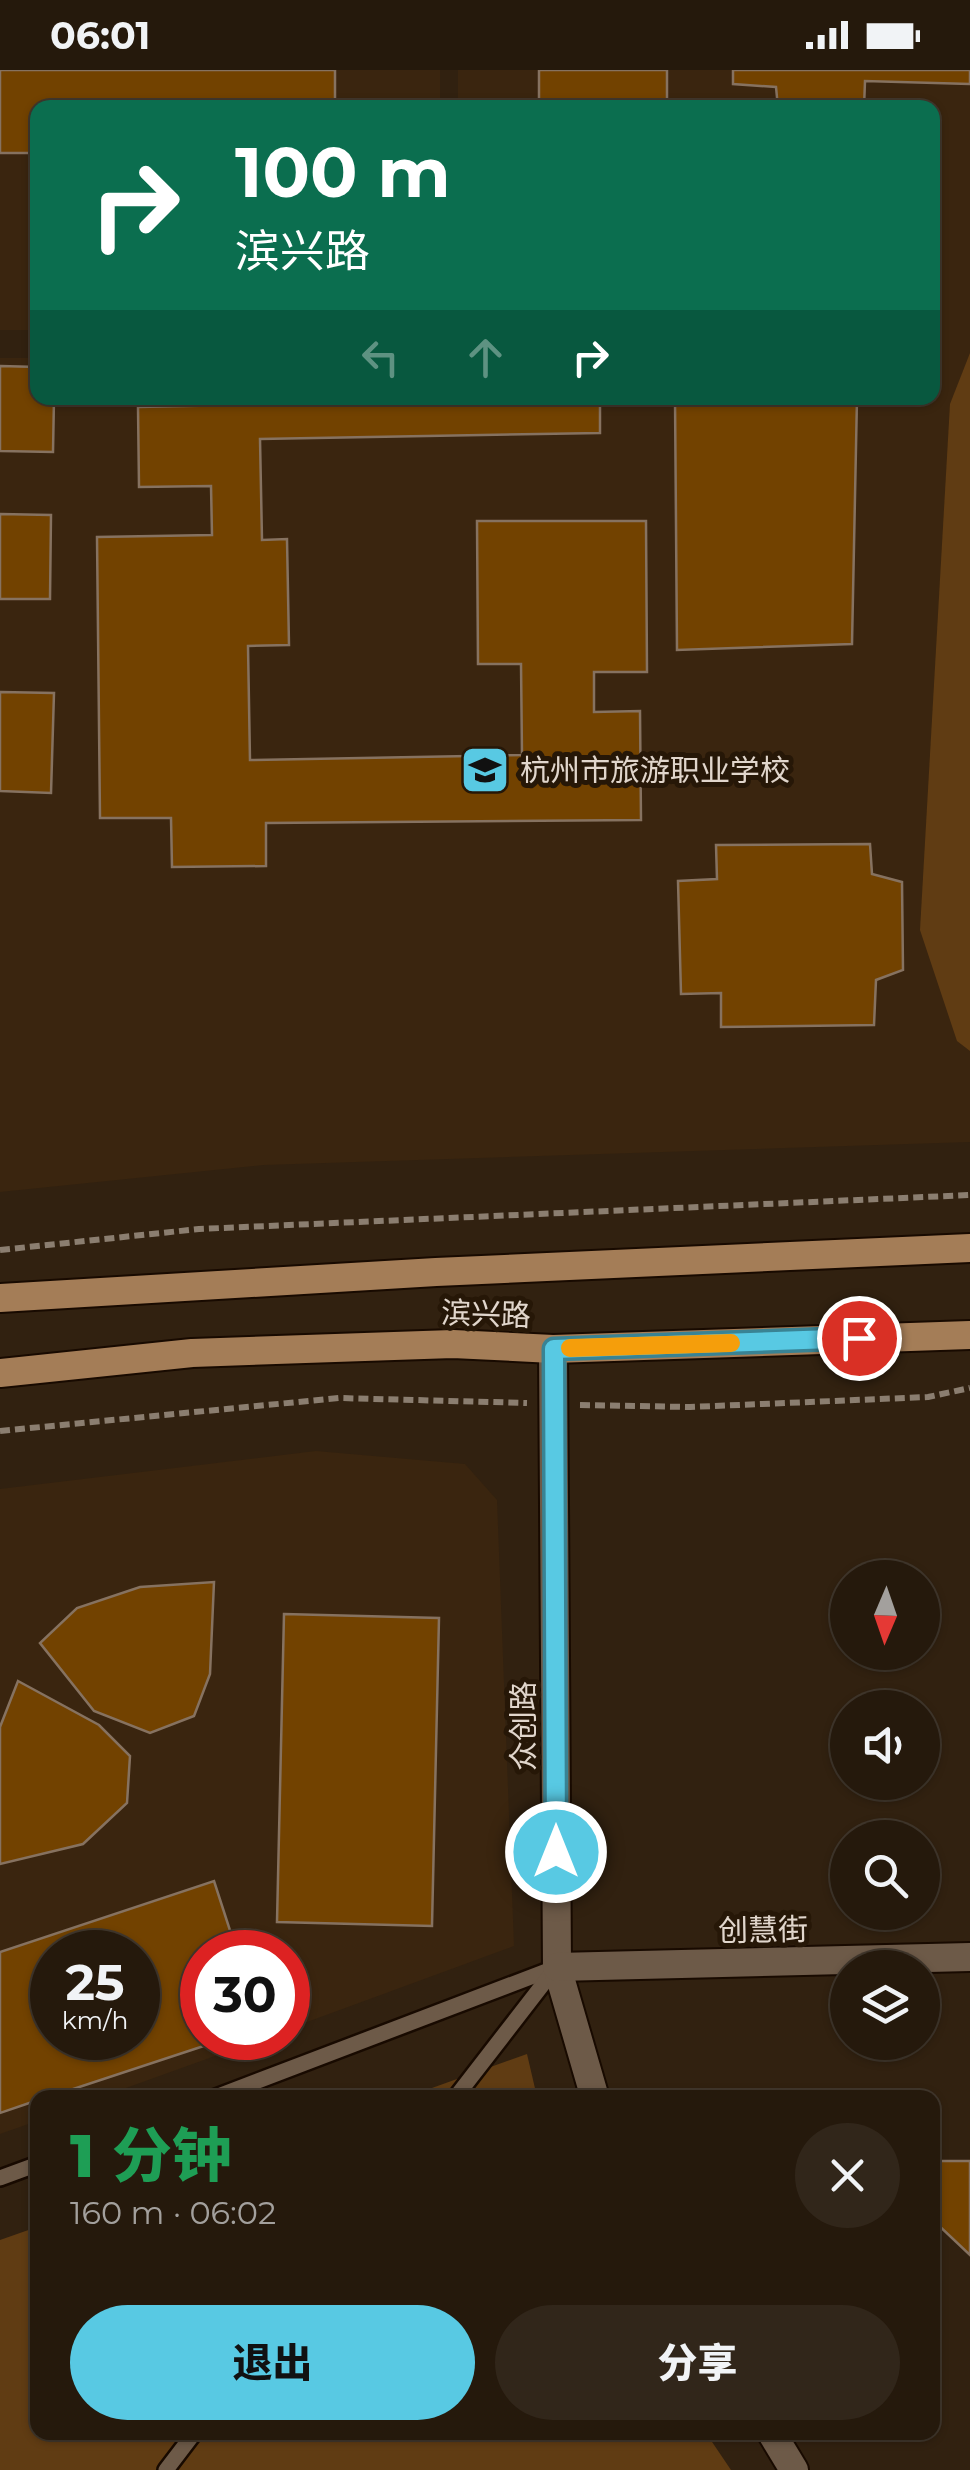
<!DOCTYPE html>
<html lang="zh">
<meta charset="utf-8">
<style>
:root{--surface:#25190c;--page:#31261a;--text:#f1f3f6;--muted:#a3a09d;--line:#42382d;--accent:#58c9e3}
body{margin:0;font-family:Montserrat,"Noto Sans SC",sans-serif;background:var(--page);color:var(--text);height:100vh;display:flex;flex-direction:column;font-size:38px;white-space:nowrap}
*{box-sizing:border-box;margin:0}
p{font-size:32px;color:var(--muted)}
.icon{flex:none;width:55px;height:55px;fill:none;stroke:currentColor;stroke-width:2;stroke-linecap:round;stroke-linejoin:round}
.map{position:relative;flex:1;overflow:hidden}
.details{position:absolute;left:30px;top:2020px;width:910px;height:350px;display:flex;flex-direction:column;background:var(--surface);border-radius:20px;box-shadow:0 2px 8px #0004,0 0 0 2px var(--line)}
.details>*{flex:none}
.banner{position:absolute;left:30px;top:30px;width:910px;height:305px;border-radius:20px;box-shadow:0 2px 8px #0004,0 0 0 2px var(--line);background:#0b6e4f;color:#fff;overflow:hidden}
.needle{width:65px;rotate:182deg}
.buttons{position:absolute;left:830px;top:1490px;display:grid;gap:20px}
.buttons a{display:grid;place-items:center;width:110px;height:110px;border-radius:50%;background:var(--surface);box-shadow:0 2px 8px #0004,0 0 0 2px var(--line);font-size:50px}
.speed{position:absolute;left:30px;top:1860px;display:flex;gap:20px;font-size:50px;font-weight:700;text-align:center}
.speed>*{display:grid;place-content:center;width:130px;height:130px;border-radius:50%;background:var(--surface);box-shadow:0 2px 8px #0004,0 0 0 2px var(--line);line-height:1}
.speed small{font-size:25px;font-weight:400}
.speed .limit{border:15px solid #d22;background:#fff;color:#111}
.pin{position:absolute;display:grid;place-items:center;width:85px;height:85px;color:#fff;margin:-42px;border:5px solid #fff;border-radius:50%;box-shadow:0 2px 10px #0007}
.me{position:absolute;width:110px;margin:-55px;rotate:0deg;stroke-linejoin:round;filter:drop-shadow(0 0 8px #0008)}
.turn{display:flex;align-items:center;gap:35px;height:210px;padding:0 40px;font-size:45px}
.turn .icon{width:130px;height:130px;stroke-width:2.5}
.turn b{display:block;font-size:70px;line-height:85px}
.lanes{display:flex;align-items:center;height:95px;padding:0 40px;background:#0003;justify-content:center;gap:50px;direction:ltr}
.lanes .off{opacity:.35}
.round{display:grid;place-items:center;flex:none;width:105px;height:105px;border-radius:52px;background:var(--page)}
.headline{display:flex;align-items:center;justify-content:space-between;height:170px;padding:0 40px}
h1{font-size:60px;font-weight:800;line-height:75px;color:#1e9e55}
.button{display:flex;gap:20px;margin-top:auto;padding:20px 40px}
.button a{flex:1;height:115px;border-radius:60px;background:var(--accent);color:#111;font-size:40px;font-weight:800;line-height:115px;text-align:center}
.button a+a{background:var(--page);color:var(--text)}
.status{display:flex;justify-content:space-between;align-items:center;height:70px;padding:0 50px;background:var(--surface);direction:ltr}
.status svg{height:28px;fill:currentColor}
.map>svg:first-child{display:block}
.built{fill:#3a250f;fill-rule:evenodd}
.green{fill:#603c13}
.building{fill:#724200;stroke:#867260;stroke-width:2.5;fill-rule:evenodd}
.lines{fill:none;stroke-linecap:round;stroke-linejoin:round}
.service-casing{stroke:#180a00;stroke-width:20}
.minor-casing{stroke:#180a00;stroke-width:32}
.primary-casing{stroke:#180a00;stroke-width:32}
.path{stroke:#8b7e70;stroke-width:6;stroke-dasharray:10 5;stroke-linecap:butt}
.service{stroke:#6d5a48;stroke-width:15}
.minor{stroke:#6d5a48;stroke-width:28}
.primary{stroke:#a47d57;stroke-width:28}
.route-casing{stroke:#398394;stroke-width:25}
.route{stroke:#58c9e3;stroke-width:18}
.slow{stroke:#f59e0b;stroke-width:18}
.labels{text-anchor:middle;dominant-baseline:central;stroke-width:10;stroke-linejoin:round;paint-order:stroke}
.poi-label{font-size:30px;fill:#e1d6cc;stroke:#261707;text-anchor:start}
.street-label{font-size:30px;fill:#e1d6cc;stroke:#261707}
</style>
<div class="status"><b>06:01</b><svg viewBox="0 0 49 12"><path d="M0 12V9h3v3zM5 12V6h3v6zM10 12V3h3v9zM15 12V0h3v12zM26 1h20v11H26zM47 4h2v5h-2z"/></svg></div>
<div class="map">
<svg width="970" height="2400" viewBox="0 0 970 2400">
<rect width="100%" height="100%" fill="#312110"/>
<g class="built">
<polygon points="0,0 440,0 440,37 38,38 37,260 0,260"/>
<polygon points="458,0 970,0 970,1072 264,1095 0,1122 0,288 37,288 38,328 932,328 932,38 458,37"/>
<path d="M 316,1381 L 465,1394 L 497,1430 L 514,1876 L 288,1959 L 288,1882 L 202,1882 L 202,1968 L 265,1968 L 101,2027 L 38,2028 L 37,2051 L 0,2064 L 0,1419 ZM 52,1882 L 138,1882 L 138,1968 L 52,1968 Z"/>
</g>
<g class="green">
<polygon points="970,283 970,981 957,971 920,860 950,334"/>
<polygon points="527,1984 537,2027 404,2028"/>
<polygon points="37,2157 38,2362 706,2363 731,2400 0,2400 0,2170"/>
</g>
<g class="building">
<polygon points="0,0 335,0 335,38 38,38 38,83 0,83"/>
<rect x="539" y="0" width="128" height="38"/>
<polygon points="733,0 970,0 970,14 865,11 864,38 778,38 776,17 733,14"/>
<polygon points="0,296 38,297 38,328 54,328 53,382 0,381"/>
<polygon points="236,328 600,328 600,363 260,369 262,470 287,469 289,575 248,576 250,690 522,685 521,594 478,594 477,451 646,451 647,602 594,602 594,642 640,641 641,750 266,753 266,796 172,797 171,748 100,748 97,467 212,465 211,416 139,417 138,337 236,335"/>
<polygon points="675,328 857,328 852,574 677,580"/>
<polygon points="0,444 51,445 50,529 0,529"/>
<polygon points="0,622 54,623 51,723 0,721"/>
<polygon points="870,774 872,804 902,812 903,900 876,910 874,955 721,957 721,923 681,924 678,811 717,809 716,775"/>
<polygon points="214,1512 210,1604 194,1646 150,1663 94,1641 40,1573 77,1538 140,1517"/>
<polygon points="284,1544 439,1548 432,1856 277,1852"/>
<polygon points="18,1611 99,1655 130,1686 127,1733 83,1774 0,1794 0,1657"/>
<path d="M 214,1811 L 237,1882 L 202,1882 L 202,1968 L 228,1968 L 46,2028 L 38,2028 L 38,2030 L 0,2043 L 0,1882 ZM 52,1882 L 138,1882 L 138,1968 L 52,1968 Z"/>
<polygon points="940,2091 970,2091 970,2185 935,2152 932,2103"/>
</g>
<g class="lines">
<g class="service-casing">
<g id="service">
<polyline points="213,2028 557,1897"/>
<polyline points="455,2028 554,1900"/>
<polyline points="0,2108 38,2094"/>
<polyline points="166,2400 195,2362"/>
</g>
</g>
<g class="minor-casing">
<g id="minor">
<polyline points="553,1279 557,1897 595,2028"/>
<polyline points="557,1897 970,1887"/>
<polyline points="771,2362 794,2400"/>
</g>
</g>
<g class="primary-casing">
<g id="primary">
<polyline points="0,1228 436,1202 970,1178"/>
<polyline points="0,1303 192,1283 453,1274 553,1279 970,1265"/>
</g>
</g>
<g class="path">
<polyline points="0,1180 199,1159 970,1125"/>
<polyline points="580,1335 690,1337 928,1327 970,1318"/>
<polyline points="0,1361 339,1328 527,1333"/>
</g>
<use href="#service" class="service"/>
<use href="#minor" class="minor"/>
<use href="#primary" class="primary"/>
</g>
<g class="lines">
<g class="route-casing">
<polyline id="route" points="556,1782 554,1279 859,1268"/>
</g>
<use href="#route" class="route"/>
<polyline class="slow" points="570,1278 731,1273"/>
</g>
<defs>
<g id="school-square" transform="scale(2.5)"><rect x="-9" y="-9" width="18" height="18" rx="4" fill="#58c9e3" stroke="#261707"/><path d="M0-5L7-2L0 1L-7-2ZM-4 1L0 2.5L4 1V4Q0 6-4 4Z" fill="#111"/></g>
</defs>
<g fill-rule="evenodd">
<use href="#school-square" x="485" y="700"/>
</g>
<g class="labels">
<g class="poi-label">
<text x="520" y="700">杭州市旅游职业学校</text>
</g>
<g class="street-label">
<text transform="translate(486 1244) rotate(2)">滨兴路</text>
<text transform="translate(523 1656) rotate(-90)">众创路</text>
<text transform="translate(763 1860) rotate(-1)">创慧街</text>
</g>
</g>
</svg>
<div class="buttons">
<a><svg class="needle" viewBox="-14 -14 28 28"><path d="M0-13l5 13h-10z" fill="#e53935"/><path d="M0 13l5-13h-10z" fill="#a3a09d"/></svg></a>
<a><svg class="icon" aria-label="sound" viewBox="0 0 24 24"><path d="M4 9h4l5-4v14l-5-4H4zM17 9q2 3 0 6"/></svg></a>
<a><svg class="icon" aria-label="search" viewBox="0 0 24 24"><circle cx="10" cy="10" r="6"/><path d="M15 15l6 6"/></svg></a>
<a><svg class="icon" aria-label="layers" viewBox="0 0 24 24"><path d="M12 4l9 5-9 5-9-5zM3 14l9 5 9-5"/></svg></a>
</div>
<div class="speed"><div>25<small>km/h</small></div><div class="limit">30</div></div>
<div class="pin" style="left:859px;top:1268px;background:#d93025"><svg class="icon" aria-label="arrive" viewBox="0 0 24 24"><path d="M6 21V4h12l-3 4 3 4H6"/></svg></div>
<svg class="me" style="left:556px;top:1782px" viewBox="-20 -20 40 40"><circle r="17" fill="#58c9e3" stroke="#fff" stroke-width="3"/><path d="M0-11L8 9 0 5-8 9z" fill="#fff"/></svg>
<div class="banner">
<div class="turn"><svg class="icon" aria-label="right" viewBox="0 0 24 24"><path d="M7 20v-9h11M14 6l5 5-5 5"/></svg><div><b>100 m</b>滨兴路</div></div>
<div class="lanes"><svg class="icon off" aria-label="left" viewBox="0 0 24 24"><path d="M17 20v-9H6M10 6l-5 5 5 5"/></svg><svg class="icon off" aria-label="ahead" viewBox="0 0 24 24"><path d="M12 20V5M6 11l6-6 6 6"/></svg><svg class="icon" aria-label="right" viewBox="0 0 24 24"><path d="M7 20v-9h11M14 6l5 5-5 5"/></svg></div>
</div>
<section class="details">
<div class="headline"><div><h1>1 分钟</h1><p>160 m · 06:02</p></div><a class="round"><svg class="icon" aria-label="close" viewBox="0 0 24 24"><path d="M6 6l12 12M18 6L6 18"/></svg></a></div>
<div class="button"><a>退出</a><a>分享</a></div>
</section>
</div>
